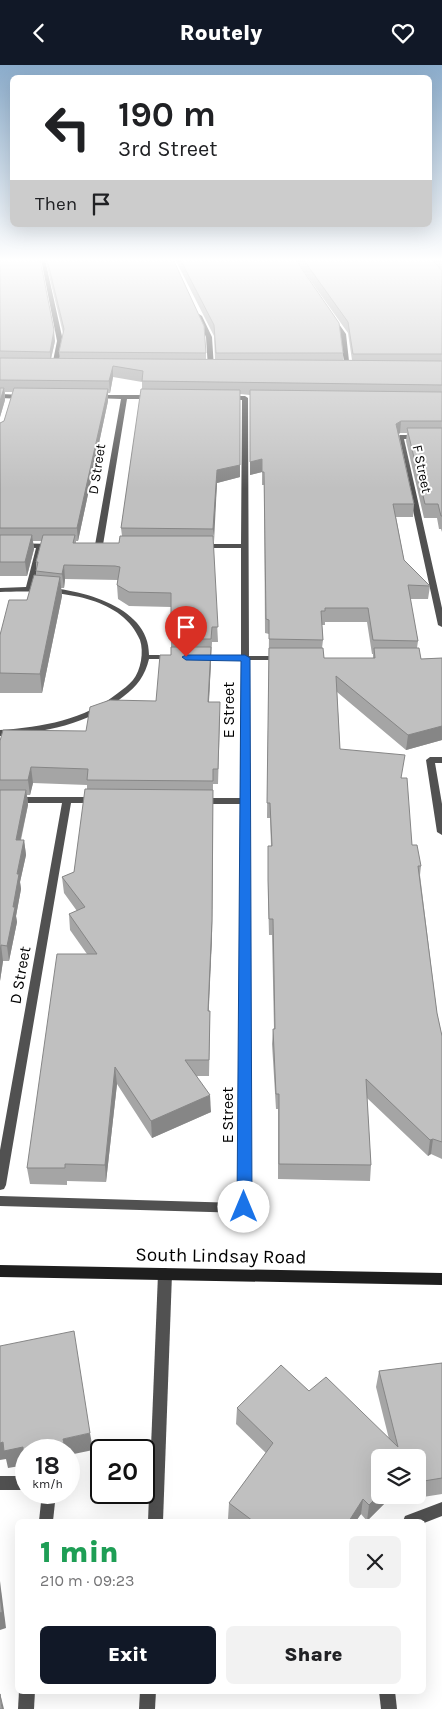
<!DOCTYPE html>
<meta charset="utf-8">
<style>
:root{--surface:#fff;--page:#f2f2f2;--text:#202124;--muted:#757577;--accent:#111827}
body{margin:0;font-family:Karla,sans-serif;background:var(--page);color:var(--text);height:100vh;display:flex;flex-direction:column;font-size:19px;white-space:nowrap}
*{box-sizing:border-box;margin:0}
p{font-size:16px;color:var(--muted)}
.icon{flex:none;width:28px;height:28px;fill:none;stroke:currentColor;stroke-width:2;stroke-linecap:round;stroke-linejoin:round}
.map{position:relative;flex:1;overflow:hidden}
.panel{position:absolute;left:15px;top:1454px;width:411px;height:175px;display:flex;flex-direction:column;background:var(--surface);border-radius:8px;box-shadow:0 5px 20px #0002}
.panel>*{flex:none}
.guide{position:absolute;left:10px;top:10px;width:422px;height:152px;border-radius:8px;box-shadow:0 5px 20px #0002;background:#fff;color:var(--text);overflow:hidden}
.controls{position:absolute;left:371px;top:1384px;display:grid;gap:10px}
.controls a{display:grid;place-items:center;width:55px;height:55px;border-radius:8px;background:var(--surface);box-shadow:0 5px 20px #0002;font-size:25px}
.speed{position:absolute;left:15px;top:1374px;display:flex;gap:10px;font-size:25px;font-weight:700;text-align:center}
.speed>*{display:grid;place-content:center;width:65px;height:65px;border-radius:50%;background:var(--surface);box-shadow:0 5px 20px #0002;line-height:1}
.speed small{font-size:12px;font-weight:400}
.speed .limit{border:2px solid #111;border-radius:8px;background:#fff;color:#111}
.pin{position:absolute;display:grid;place-items:center;width:42px;height:42px;color:#fff;margin:-51px -21px;border-radius:50% 50% 50% 0;rotate:-45deg;box-shadow:0 0 5px #0007}
.pin .icon{rotate:45deg}
.me{position:absolute;width:55px;margin:-28px;rotate:0deg;stroke-linejoin:round;filter:drop-shadow(0 0 4px #0008)}
.turn{display:flex;align-items:center;gap:18px;height:105px;padding:0 25px;font-size:22px}
.turn .icon{width:65px;height:65px;stroke-width:2.5}
.turn b{display:block;font-size:35px;line-height:42px}
.then{display:flex;align-items:center;height:48px;padding:0 25px;background:#0003;gap:10px;font-size:19px}
.round{display:grid;place-items:center;flex:none;width:52px;height:52px;border-radius:8px;background:var(--page)}
.summary{display:flex;align-items:center;justify-content:space-between;height:85px;padding:0 25px}
h1{font-size:30px;font-weight:800;line-height:38px;color:#1e9e55}
.primary-button{display:flex;gap:10px;margin-top:auto;padding:10px 25px}
.primary-button a{flex:1;height:58px;border-radius:8px;background:var(--accent);color:#fff;font-size:20px;font-weight:800;line-height:58px;text-align:center}
.primary-button a+a{background:var(--page);color:var(--text)}
header{display:flex;justify-content:space-between;align-items:center;height:65px;padding:0 25px;background:var(--accent);color:#fff;font-size:22px;font-weight:800}
.map>svg:first-child{display:block}
.lines{fill:none;stroke-linecap:round;stroke-linejoin:round}
.service{fill:#515151;fill-rule:evenodd}
.minor{fill:#515151;fill-rule:evenodd}
.secondary{fill:#1e1e1e;fill-rule:evenodd}
.wall{fill:#a5a5a5;fill-rule:evenodd}
.shaded-wall{fill:#868686}
.building{fill:#c0c0c0;stroke:#868686}
.route{fill:#1a73e8;stroke:#114b97}
.labels{text-anchor:middle;dominant-baseline:central;stroke-width:4;stroke-linejoin:round;paint-order:stroke}
.far-street-label{font-size:14px;fill:#000;stroke:#fff}
.street-label{font-size:16px;fill:#000;stroke:#fff}
.near-street-label{font-size:19px;fill:#000;stroke:#fff}
</style>
<header><svg class="icon" aria-label="back" viewBox="0 0 24 24"><path d="M15 5l-7 7 7 7"/></svg>Routely<svg class="icon" aria-label="heart" viewBox="0 0 24 24"><path d="M12 20l-8-8c-3-5 5-10 8-4 3-6 11-1 8 4z"/></svg></header>
<div class="map">
<svg width="442" height="1644" viewBox="0 0 442 1644">
<rect width="100%" height="100%" fill="#fff"/>
<g class="lines">
<g class="service">
<polygon points="41,194 45,194 63,276 58,301 55,303 52,301 57,276"/>
<polygon points="199,249 202,251 212,272 214,303 211,305 208,303 206,272 196,251"/>
<polygon points="330,252 334,252 346,269 350,305 345,304 340,269"/>
<polygon points="0,329 25,330 28,332 25,334 0,333"/>
<polygon points="95,330 153,330 156,332 153,334 127,334 103,480 99,482 95,480 121,334 93,333 93,331"/>
<polygon points="227,331 245,331 248,333 249,591 281,591 285,593 281,595 249,595 251,1143 249,1147 245,1148 0,1141 0,1131 239,1138 240,739 201,739 196,736 201,733 240,733 241,595 198,595 194,593 198,591 241,591 241,483 201,483 197,481 201,479 241,479 242,335 225,334 224,333"/>
<polygon points="400,370 442,370 442,374 404,374 442,543 442,562 438,560 397,372"/>
<path d="M 0,478 L 57,479 L 57,483 L 43,483 L 33,522 C 73,522 150,539 149,590 L 174,590 L 178,592 L 174,594 L 149,594 C 145,611 137,621 124,631 C 88,660 44,667 0,671 L 0,665 C 43,662 84,655 118,628 C 123,624 129,620 133,615 C 141,605 144,587 140,575 C 120,526 44,525 0,527 L 0,523 L 26,522 L 36,483 L 0,482 Z"/>
<polygon points="430,692 442,692 442,698 435,698 442,739 442,770 437,767 426,695"/>
<polygon points="0,732 96,732 101,735 96,738 71,738 6,1120 4,1124 0,1125 0,1085 62,738 0,738"/>
<rect x="0" y="1411" width="26" height="14"/>
<polygon points="42,1428 56,1428 53,1456 39,1456"/>
<polygon points="442,1437 442,1451 424,1458 424,1456 403,1456 405,1451"/>
<polygon points="19,1626 35,1626 34,1644 18,1644"/>
<polygon points="379,1626 395,1626 397,1644 381,1644"/>
</g>
<g class="minor">
<polygon points="165,1203 170,1205 172,1209 163,1456 148,1456 158,1209 160,1205"/>
<polygon points="140,1626 156,1626 155,1644 139,1644"/>
</g>
<polygon class="secondary" points="0,1200 442,1208 442,1220 0,1212"/>
</g>
<g class="wall">
<path d="M 0,194 L 55,276 L 51,294 L 60,294 L 59,287 L 63,268 L 45,194 L 173,194 L 206,288 L 206,294 L 215,294 L 214,271 L 175,194 L 295,194 L 343,288 L 343,295 L 352,295 L 348,268 L 295,194 L 442,194 L 442,467 L 441,464 L 439,464 L 437,453 L 424,453 L 406,376 L 407,368 L 400,368 L 399,369 L 414,439 L 413,452 L 396,452 L 404,495 L 430,521 L 428,534 L 410,534 L 418,576 L 417,583 L 421,594 L 442,593 L 442,675 L 406,685 L 337,627 L 340,684 L 402,713 L 412,780 L 421,801 L 420,810 L 437,948 L 442,971 L 442,1094 L 431,1089 L 428,1091 L 367,1033 L 371,1100 L 370,1116 L 278,1114 L 278,1044 L 276,1044 L 272,979 L 273,964 L 274,964 L 272,870 L 269,870 L 268,830 L 268,781 L 271,781 L 270,753 L 267,753 L 269,569 L 265,568 L 264,420 L 262,420 L 262,407 L 250,410 L 250,330 L 240,329 L 240,412 L 217,418 L 213,477 L 218,577 L 212,577 L 209,637 L 220,652 L 218,719 L 213,719 L 212,872 L 208,946 L 210,946 L 210,963 L 209,1011 L 197,1011 L 211,1047 L 152,1073 L 117,1019 L 106,1117 L 67,1116 L 67,1120 L 30,1119 L 27,1103 L 87,889 L 70,865 L 69,849 L 77,846 L 64,828 L 62,812 L 74,807 L 87,724 L 87,720 L 33,718 L 30,730 L 27,730 L 28,740 L 21,775 L 24,775 L 26,790 L 20,817 L 21,824 L 16,851 L 17,857 L 9,896 L 3,896 L 0,916 L 0,676 L 86,666 L 156,636 L 171,590 L 171,542 L 129,541 L 118,534 L 117,520 L 118,515 L 65,514 L 64,523 L 61,523 L 62,531 L 42,628 L 0,628 L 0,570 L 27,535 L 36,510 L 36,497 L 42,476 L 33,476 L 34,484 L 27,511 L 0,511 L 0,358 L 4,356 L 13,327 L 5,327 L 5,335 L 0,352 ZM 113,312 L 142,317 L 142,324 L 121,463 L 122,471 L 119,478 L 76,478 L 76,476 L 78,476 L 108,336 L 108,328 L 110,328 ZM 325,557 L 367,557 L 372,589 L 373,589 L 373,593 L 324,593 L 322,583 L 323,575 L 322,560 L 325,560 Z"/>
<path d="M 442,1298 L 442,1429 L 385,1438 L 367,1456 L 361,1449 L 356,1456 L 231,1456 L 228,1454 L 229,1438 L 266,1388 L 236,1359 L 237,1343 L 309,1326 L 389,1374 L 376,1322 L 379,1306 ZM 380,1392 L 418,1392 L 418,1430 L 380,1430 Z"/>
</g>
<g class="shaded-wall">
<polygon points="54,265 55,276 50,298 50,287"/>
<polygon points="113,301 113,312 110,328 109,316"/>
<polygon points="4,323 5,335 0,352 0,336"/>
<polygon points="108,324 108,336 78,476 77,463"/>
<polygon points="401,356 400,368 395,371 396,359"/>
<polygon points="262,394 262,407 250,410 250,397"/>
<polygon points="240,400 240,412 217,418 214,477 213,464 217,405"/>
<polygon points="32,470 34,484 27,511 25,497"/>
<polygon points="64,500 65,514 64,523 62,509"/>
<polygon points="60,512 62,531 42,628 40,609"/>
<polygon points="211,582 211,597 208,652 208,637"/>
<polygon points="442,661 442,675 406,685 408,670"/>
<polygon points="31,702 33,718 30,730 28,715"/>
<polygon points="26,725 28,740 17,790 16,775"/>
<polygon points="213,741 212,872 208,963 208,946"/>
<polygon points="24,775 26,790 20,817 21,824 16,851 17,857 9,896 7,881 17,809"/>
<polygon points="1,880 3,896 0,916 0,887"/>
<polygon points="115,1002 117,1019 106,1117 105,1100"/>
<polygon points="210,1030 211,1047 152,1073 151,1056"/>
<polygon points="433,1074 431,1089 428,1091 430,1075"/>
<polygon points="90,1368 93,1385 69,1390 69,1385 27,1385 63,1374"/>
<polygon points="3,1377 23,1382 26,1385 26,1403 26,1400 8,1403 6,1394 0,1395 0,1378"/>
<polygon points="380,1429 380,1430 386,1430 385,1438 367,1456 369,1440"/>
<polygon points="363,1434 361,1449 356,1456 349,1456"/>
<polygon points="0,1516 6,1563 0,1565"/>
<polygon points="0,1628 4,1644 2,1644"/>
</g>
<g class="building">
<polygon points="0,194 40,194 54,265 50,287 0,286"/>
<polygon points="47,194 173,194 204,261 206,288 59,287 64,264"/>
<polygon points="180,194 295,194 339,258 343,288 216,288 214,260"/>
<polygon points="303,194 432,194 442,206 442,289 353,289 348,257"/>
<polygon points="0,293 442,296 442,320 142,316 143,306 113,301 109,316 0,315"/>
<polygon points="0,323 4,323 0,336"/>
<polygon points="14,323 108,324 77,463 0,463 0,358 4,356"/>
<polygon points="141,324 240,325 240,400 217,405 213,464 121,463"/>
<polygon points="250,325 442,327 442,356 401,356 396,359 414,439 393,439 404,495 430,521 408,520 418,576 373,575 368,543 325,543 325,546 321,546 323,575 269,574 269,555 266,554 264,407 262,407 262,394 250,397"/>
<polygon points="407,363 442,363 442,451 441,451 438,439 425,439"/>
<polygon points="0,470 32,470 25,497 0,497"/>
<polygon points="43,470 75,470 73,478 119,478 120,471 213,471 218,562 212,562 211,574 171,574 171,528 129,527 117,520 120,502 115,501 64,500 62,509 36,506 38,497 36,497"/>
<polygon points="34,510 60,512 40,609 0,608 0,570 9,535 27,535"/>
<polygon points="171,582 211,582 208,637 220,637 218,704 213,704 213,716 87,715 88,704 31,702 28,715 0,715 0,676 3,665 86,666 90,642 110,635 156,636 160,590 171,590"/>
<polygon points="269,583 323,583 324,593 375,593 374,583 419,583 421,594 442,593 442,661 408,670 336,611 340,684 405,690 401,713 407,713 412,780 417,780 421,801 418,801 437,948 442,971 442,1077 433,1074 430,1075 366,1014 371,1100 279,1099 279,1029 276,1029 273,964 275,964 273,854 269,854 268,815 268,781 272,781 270,738 267,738"/>
<polygon points="85,724 213,725 212,856 208,946 210,946 209,995 185,995 210,1030 151,1056 115,1002 105,1100 65,1099 65,1103 27,1103 57,889 97,889 69,849 85,842 62,812 74,807"/>
<polygon points="0,725 26,725 16,775 24,775 17,809 19,809 13,842 15,842 7,881 1,880 0,887"/>
<polygon points="74,1266 90,1368 63,1374 64,1378 23,1386 23,1382 4,1386 3,1377 0,1378 0,1281"/>
<polygon points="442,1298 442,1413 418,1417 418,1392 380,1392 380,1429 369,1440 363,1434 349,1456 253,1456 229,1438 273,1378 237,1343 281,1300 309,1326 326,1312 398,1382 379,1306"/>
<polygon points="0,1529 2,1547 0,1548"/>
<polygon points="0,1629 2,1644 0,1644"/>
</g>
<linearGradient id="sky" x2="0" y2="1"><stop stop-color="#8baccb"/><stop offset="0.46" stop-color="#fff"/><stop offset="1" stop-color="#fff" stop-opacity="0"/></linearGradient>
<rect width="442" height="424" fill="url(#sky)"/>
<polygon class="route" points="245,590 250,593 252,1142 250,1147 239,1147 237,1142 241,596 186,595 182,592 186,590"/>
<g class="labels">
<g class="far-street-label">
<text transform="translate(97 404) rotate(-81)">D Street</text>
<text transform="translate(422 404) rotate(78)">F Street</text>
</g>
<g class="street-label">
<text transform="translate(228 645) rotate(-90)">E Street</text>
<text transform="translate(20 910) rotate(-80)">D Street</text>
<text transform="translate(227 1050) rotate(-90)">E Street</text>
</g>
<g class="near-street-label">
<text transform="translate(221 1191) rotate(1)">South Lindsay Road</text>
</g>
</g>
</svg>
<div class="controls">
<a><svg class="icon" aria-label="layers" viewBox="0 0 24 24"><path d="M12 4l9 5-9 5-9-5zM3 14l9 5 9-5"/></svg></a>
</div>
<div class="speed"><div>18<small>km/h</small></div><div class="limit">20</div></div>
<div class="pin" style="left:186px;top:592px;background:#d93025"><svg class="icon" aria-label="arrive" viewBox="0 0 24 24"><path d="M6 21V4h12l-3 4 3 4H6"/></svg></div>
<svg class="me" style="left:244px;top:1142px" viewBox="-20 -20 40 40"><circle r="19" fill="#fff"/><path d="M0-13L10 11 0 6-10 11z" fill="#1a73e8"/></svg>
<div class="guide">
<div class="turn"><svg class="icon" aria-label="left" viewBox="0 0 24 24"><path d="M17 20v-9H6M10 6l-5 5 5 5"/></svg><div><b>190 m</b>3rd Street</div></div>
<div class="then">Then<svg class="icon" aria-label="arrive" viewBox="0 0 24 24"><path d="M6 21V4h12l-3 4 3 4H6"/></svg></div>
</div>
<section class="panel">
<div class="summary"><div><h1>1 min</h1><p>210 m · 09:23</p></div><a class="round"><svg class="icon" aria-label="close" viewBox="0 0 24 24"><path d="M6 6l12 12M18 6L6 18"/></svg></a></div>
<div class="primary-button"><a>Exit</a><a>Share</a></div>
</section>
</div>
